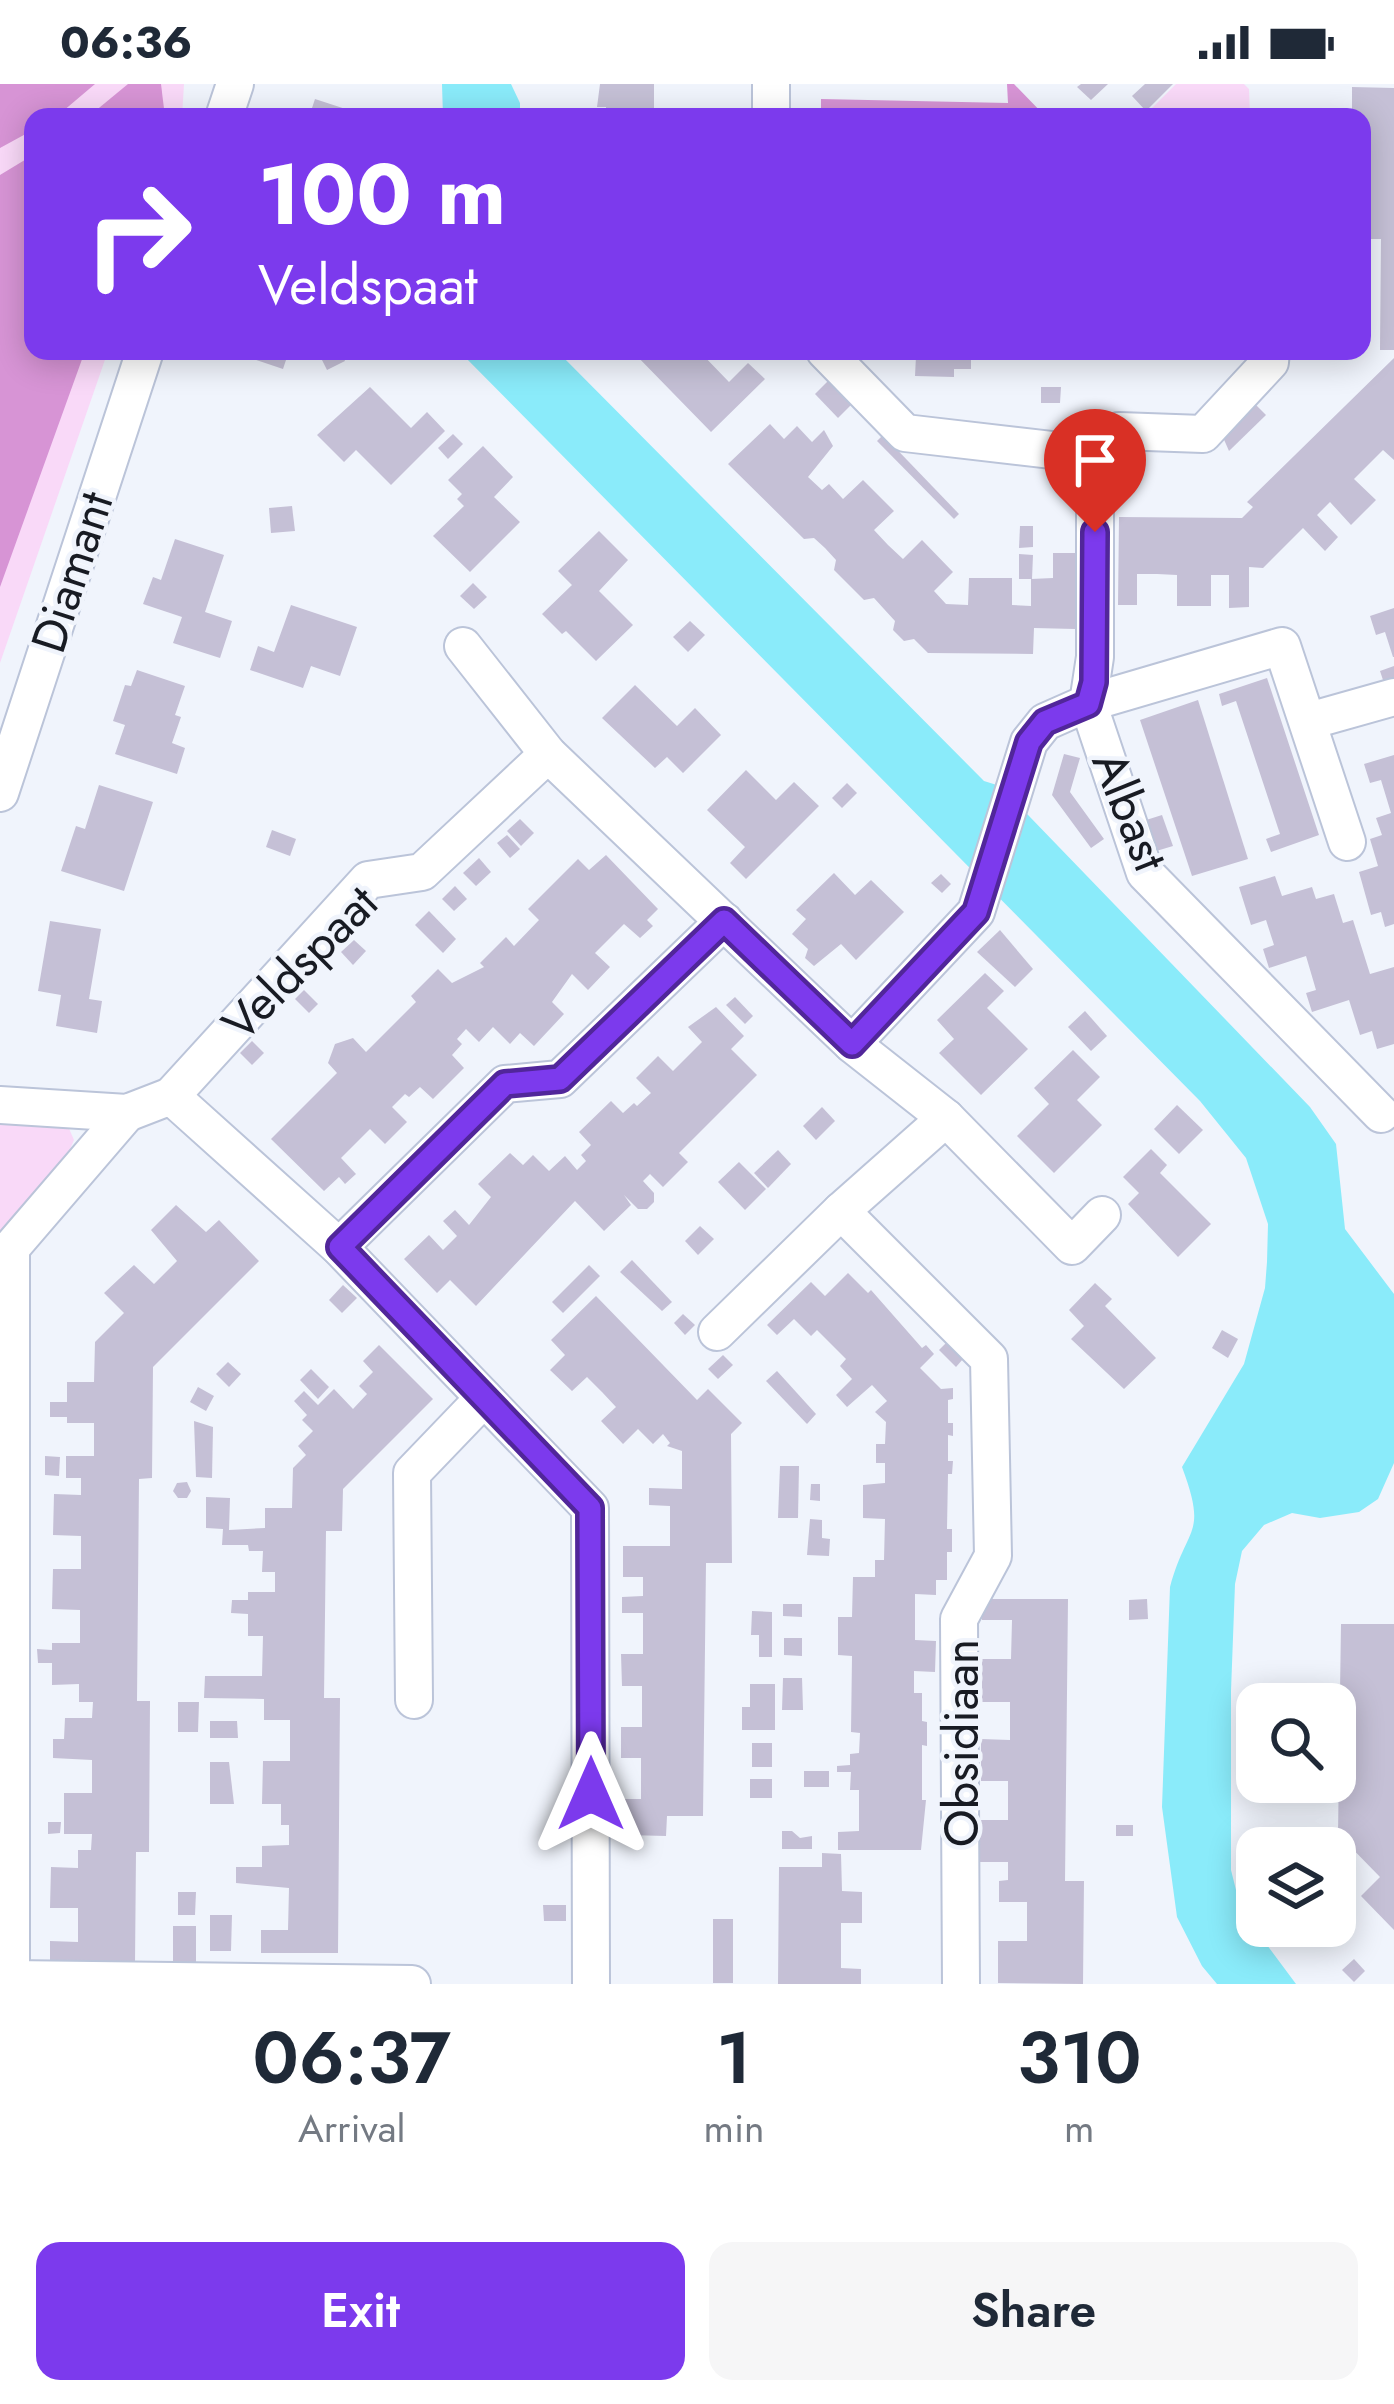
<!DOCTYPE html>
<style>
:root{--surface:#fff;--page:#f6f6f7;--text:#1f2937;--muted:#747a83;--accent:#7c3aed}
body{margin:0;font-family:Jost,sans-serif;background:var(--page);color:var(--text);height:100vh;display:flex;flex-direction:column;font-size:45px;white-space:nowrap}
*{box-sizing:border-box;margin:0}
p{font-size:39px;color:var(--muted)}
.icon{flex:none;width:66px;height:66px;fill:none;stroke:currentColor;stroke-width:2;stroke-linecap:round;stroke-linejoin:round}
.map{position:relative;height:1900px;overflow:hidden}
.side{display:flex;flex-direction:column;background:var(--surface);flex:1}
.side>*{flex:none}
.top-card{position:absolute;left:24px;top:24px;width:1347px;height:252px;border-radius:24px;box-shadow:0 6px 30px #0003;background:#7c3aed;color:#fff;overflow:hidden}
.tools{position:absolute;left:1236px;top:1599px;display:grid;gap:24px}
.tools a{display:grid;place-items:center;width:120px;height:120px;border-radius:24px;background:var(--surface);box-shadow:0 6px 30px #0003;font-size:60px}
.pin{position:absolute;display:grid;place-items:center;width:102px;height:102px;color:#fff;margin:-123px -51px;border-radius:50% 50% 50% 0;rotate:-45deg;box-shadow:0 0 12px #0007}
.pin .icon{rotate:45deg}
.me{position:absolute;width:132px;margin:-66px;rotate:0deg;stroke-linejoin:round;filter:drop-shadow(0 0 9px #0008)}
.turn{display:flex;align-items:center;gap:42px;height:252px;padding:0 36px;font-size:54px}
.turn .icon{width:156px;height:156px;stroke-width:2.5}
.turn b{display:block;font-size:84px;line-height:102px}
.eta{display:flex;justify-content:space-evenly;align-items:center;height:204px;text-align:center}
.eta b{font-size:72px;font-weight:600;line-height:84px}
.cta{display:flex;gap:24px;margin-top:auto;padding:24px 36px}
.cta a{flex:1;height:138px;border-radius:24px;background:var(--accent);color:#fff;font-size:48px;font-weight:600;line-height:138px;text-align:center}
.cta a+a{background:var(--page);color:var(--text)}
.status{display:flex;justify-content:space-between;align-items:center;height:84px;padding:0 60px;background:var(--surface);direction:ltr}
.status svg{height:33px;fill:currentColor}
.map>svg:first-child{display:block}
.green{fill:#f9d9f8}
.forest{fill:#d794d5}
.water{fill:#8aebfa}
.building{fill:#c5c0d6}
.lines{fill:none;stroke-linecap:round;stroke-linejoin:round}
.street-casing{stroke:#bbc4d9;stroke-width:40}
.street{stroke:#fff;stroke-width:36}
.route-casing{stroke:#51269a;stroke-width:30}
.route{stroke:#7c3aed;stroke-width:21}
.labels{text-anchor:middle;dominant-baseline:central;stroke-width:9;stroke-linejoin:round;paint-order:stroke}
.street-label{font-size:48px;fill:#181b23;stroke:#f0f4fc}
</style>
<div class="status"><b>06:36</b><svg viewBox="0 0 49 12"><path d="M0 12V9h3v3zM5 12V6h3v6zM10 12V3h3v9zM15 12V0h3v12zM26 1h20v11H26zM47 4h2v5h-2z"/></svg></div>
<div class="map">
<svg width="1394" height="1900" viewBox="0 0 1394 1900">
<rect width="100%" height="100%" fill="#f0f4fc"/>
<g class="green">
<polygon points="0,0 184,0 182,33 33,33 33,267 108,267 0,579"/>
<polygon points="1176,0 1244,0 1249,5 1250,33 1143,33"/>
<polygon points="0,1027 63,1031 74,1056 63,1081 0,1148"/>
</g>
<g class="forest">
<polygon points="0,0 95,0 56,33 33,33 33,46 0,64"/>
<polygon points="128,0 161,0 165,33 88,33"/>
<polygon points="1007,0 1014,0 1046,33 821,33 821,15 1008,19"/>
<polygon points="33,71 33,267 85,267 0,503 0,91"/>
</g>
<g class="water">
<polygon points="442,0 511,0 520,19 520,33 443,33"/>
<path d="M 459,267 L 557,267 L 984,697 L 1000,702 L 1310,1023 L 1336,1060 L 1345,1145 L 1394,1210 L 1394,1379 L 1378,1415 L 1359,1428 L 1320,1434 L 1292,1429 L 1264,1441 L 1242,1467 L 1235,1500 L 1231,1607 L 1231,1786 L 1241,1826 L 1296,1900 L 1217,1900 L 1202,1882 L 1177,1833 L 1162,1723 L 1170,1503 C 1187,1440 1208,1453 1182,1383 L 1244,1280 L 1265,1204 L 1267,1178 L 1268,1140 L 1246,1074 L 1200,1017 Z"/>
</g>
<g class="building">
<polygon points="600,0 654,0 654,33 606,33 606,23 597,23"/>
<polygon points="1081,0 1108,0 1091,16 1077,3"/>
<polygon points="1145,0 1173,0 1146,27 1132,12"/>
<polygon points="1352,3 1394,4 1394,266 1380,266 1381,155 1362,155 1362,33 1352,33"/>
<polygon points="315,15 367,32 367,33 309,33"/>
<polygon points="230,267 289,267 283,285"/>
<polygon points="330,267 341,267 345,277 327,286 320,272"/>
<polygon points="632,267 699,267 729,298 748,279 765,295 711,348"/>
<polygon points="933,270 971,270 971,285 954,285 954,293 915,292 916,272 935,273"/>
<polygon points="1394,274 1394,376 1383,366 1354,395 1376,416 1351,441 1330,418 1317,431 1338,453 1325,467 1303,444 1263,484 1249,483 1249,523 1229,524 1229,491 1211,491 1211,522 1177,522 1177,491 1157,490 1137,490 1137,521 1118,521 1119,433 1242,434 1253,423 1247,418"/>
<polygon points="829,296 852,320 838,334 815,310"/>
<polygon points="370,303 411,344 427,328 445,347 391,401 356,366 344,378 317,351"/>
<polygon points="1041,303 1061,303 1060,319 1041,319"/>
<polygon points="1255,320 1266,331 1229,367 1222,351"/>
<polygon points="770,340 784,355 797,342 812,358 824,346 833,362 808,393 822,406 829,400 843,415 863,396 894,427 874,446 888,461 903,475 922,456 953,488 934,507 946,520 968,521 969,494 1012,494 1012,521 1031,522 1031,495 1053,494 1053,469 1076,469 1075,545 1034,544 1033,570 928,569 914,555 904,557 893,546 895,537 884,525 874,514 864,516 834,486 836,476 825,464 814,454 804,455 728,380"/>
<polygon points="453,350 463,360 448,375 438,364"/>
<polygon points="883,351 959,430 954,435 877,357"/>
<polygon points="483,362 513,393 494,413 520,438 470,488 433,452 464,422 457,415 462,410 448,396"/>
<polygon points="292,422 295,447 271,449 269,424"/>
<polygon points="1020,442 1033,442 1033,463 1019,464"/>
<polygon points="599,447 628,476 599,507 633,541 596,577 566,547 562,550 542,530 572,501 558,487"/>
<polygon points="175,455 224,471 205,528 232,537 220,574 173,559 182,533 143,520 153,493 161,496"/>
<polygon points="1019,470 1033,471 1032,495 1019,495"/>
<polygon points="473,499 487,513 474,525 460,512"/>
<polygon points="291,521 357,543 340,592 311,582 303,604 250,586 258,562 274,568"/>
<polygon points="1394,524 1394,573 1393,573 1385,548 1376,551 1370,532"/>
<polygon points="690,537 705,551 688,568 673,553"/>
<polygon points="1394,582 1394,603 1386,605 1380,587"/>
<polygon points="137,586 185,602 175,631 181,633 172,659 185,664 177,690 115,670 125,641 113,637 125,601 131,602"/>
<polygon points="1267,594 1319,751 1271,768 1266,755 1280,750 1236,617 1222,622 1219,610"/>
<polygon points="635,601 677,642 695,624 721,651 683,689 667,673 655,684 602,634"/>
<polygon points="1198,616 1248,775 1192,792 1140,636"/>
<polygon points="1064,670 1080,674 1070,708 1104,755 1091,764 1052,711"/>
<polygon points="1394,671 1394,840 1385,843 1381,828 1371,831 1359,788 1378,782 1370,755 1382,751 1376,734 1391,729 1381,696 1370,699 1364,680"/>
<polygon points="746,686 776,716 794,698 819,722 746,795 730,779 745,763 707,726"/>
<polygon points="847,699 857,709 842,724 832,714"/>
<polygon points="99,701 153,718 124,807 61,787 76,742 85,745"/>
<polygon points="1162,731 1173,762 1153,768 1143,737"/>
<polygon points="520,735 534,749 521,762 507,747"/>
<polygon points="272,746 296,755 290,772 266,763"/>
<polygon points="507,751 520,765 510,774 497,759"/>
<polygon points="606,771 658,825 647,836 653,842 640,854 624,840 595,869 610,883 588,906 572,890 552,918 564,930 534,962 520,949 510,960 493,943 479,958 466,945 457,955 462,960 452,971 464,984 433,1015 420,1003 409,1013 405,1010 392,1023 407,1038 385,1060 370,1045 341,1074 356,1090 345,1100 339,1093 324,1107 271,1055 337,989 328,979 335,960 353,954 366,968 416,918 411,912 438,885 452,899 484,883 480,879 506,853 514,862 539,836 528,825 578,775 589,786"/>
<polygon points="479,774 491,788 476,802 463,789"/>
<polygon points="834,789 855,811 871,796 904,828 856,876 841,860 814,882 805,874 808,865 792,850 806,835 796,826"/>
<polygon points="941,790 951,800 942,809 931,799"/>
<polygon points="1275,792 1282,812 1312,803 1316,815 1334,810 1343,839 1353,836 1370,890 1394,883 1394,960 1377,965 1372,947 1360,951 1349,916 1312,928 1306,909 1316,906 1306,872 1269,884 1263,865 1274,861 1266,836 1251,841 1239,803"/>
<polygon points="455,802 467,815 454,827 442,815"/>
<polygon points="429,827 456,855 443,869 415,841"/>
<polygon points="50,837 101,845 89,915 102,917 97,949 56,942 61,911 38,907"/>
<polygon points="1000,846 1033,885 1015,903 977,868"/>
<polygon points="354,856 366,867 353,881 341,868"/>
<polygon points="985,889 1004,907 987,924 1028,965 981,1011 939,969 954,955 937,936"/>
<polygon points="304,906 318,920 309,929 295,915"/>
<polygon points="735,913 753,932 745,940 726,921"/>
<polygon points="716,923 744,952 731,965 757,991 679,1069 688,1078 663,1103 650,1090 643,1097 654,1109 654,1118 647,1125 638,1125 624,1111 631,1121 604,1147 575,1117 476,1222 450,1196 437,1209 404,1175 429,1151 443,1166 457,1152 443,1137 455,1126 469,1141 491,1113 478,1100 510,1069 523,1081 533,1071 549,1087 565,1072 577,1086 586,1077 581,1071 591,1061 579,1048 611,1017 623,1029 634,1019 637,1022 651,1009 636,994 658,972 673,987 702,958 688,943"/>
<polygon points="1085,927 1107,952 1091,967 1068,943"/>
<polygon points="252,957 264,969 252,981 240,969"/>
<polygon points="1073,966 1100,993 1077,1016 1102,1041 1054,1089 1017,1052 1049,1020 1034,1004"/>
<polygon points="1177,1021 1203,1046 1179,1070 1154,1045"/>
<polygon points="822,1023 835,1037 816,1056 803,1042"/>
<polygon points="1151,1065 1167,1081 1160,1089 1211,1140 1178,1173 1128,1120 1139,1109 1123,1093"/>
<polygon points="778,1066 791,1080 768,1104 754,1089"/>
<polygon points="739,1078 766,1105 745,1126 718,1098"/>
<polygon points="176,1121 206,1148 219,1136 259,1177 153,1283 152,1394 139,1395 137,1617 150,1617 149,1768 136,1768 135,1880 50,1879 50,1857 78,1858 78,1824 50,1824 51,1783 78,1784 78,1766 91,1766 92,1750 64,1750 64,1709 92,1709 92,1676 53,1674 53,1655 64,1655 65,1634 92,1634 93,1618 79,1618 79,1600 52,1601 52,1579 38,1579 37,1565 52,1566 52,1559 80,1559 80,1526 52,1525 53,1485 81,1485 81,1452 53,1451 54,1410 81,1411 81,1394 66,1394 66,1372 94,1372 94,1339 67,1339 67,1333 50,1333 50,1318 67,1318 67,1298 94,1298 95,1258 124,1229 104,1209 134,1181 154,1200 177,1177 151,1146"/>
<polygon points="700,1142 714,1155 698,1171 685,1157"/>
<polygon points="632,1176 672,1218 662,1227 620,1188"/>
<polygon points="589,1181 600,1192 563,1229 552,1218"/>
<polygon points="848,1189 868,1209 871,1206 922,1264 926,1261 934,1270 920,1284 941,1305 953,1304 953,1315 948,1316 948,1339 953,1339 953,1352 948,1351 948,1377 953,1377 952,1390 948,1390 947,1445 952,1445 952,1468 947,1468 947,1496 936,1496 936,1511 915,1510 915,1556 936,1557 935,1588 914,1587 914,1609 922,1609 922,1637 927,1638 927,1662 922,1661 922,1716 926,1716 921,1766 838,1766 838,1748 859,1747 859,1706 850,1706 851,1688 837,1688 837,1682 850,1681 850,1670 859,1669 860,1649 851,1648 852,1572 838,1571 838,1533 852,1533 853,1493 875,1493 875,1476 884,1476 885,1435 863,1434 863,1401 885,1399 885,1379 876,1379 876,1360 885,1360 886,1338 875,1328 887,1317 872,1301 847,1323 836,1311 852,1295 840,1282 846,1275 817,1246 811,1252 794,1235 777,1251 767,1241 811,1198 825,1212"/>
<polygon points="1095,1199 1112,1215 1105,1222 1156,1274 1124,1305 1071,1255 1084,1242 1069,1226"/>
<polygon points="343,1201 357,1214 342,1229 329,1216"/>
<polygon points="596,1212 697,1316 708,1305 742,1339 731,1350 732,1479 706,1479 703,1732 667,1732 666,1752 627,1751 627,1730 620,1731 620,1715 641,1715 641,1674 621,1674 621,1643 642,1643 642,1602 622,1602 621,1570 643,1570 643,1529 622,1529 622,1513 643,1512 643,1493 623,1493 623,1462 670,1462 670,1422 649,1421 649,1404 682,1405 682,1367 667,1362 670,1359 663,1350 653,1360 638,1345 623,1360 601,1337 616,1323 602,1308 587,1293 572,1307 550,1286 565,1271 551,1256"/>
<polygon points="683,1230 695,1241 685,1251 674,1239"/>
<polygon points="1222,1246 1238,1255 1228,1274 1212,1264"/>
<polygon points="947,1258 963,1275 956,1283 939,1266"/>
<polygon points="379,1261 433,1315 343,1405 342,1447 326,1447 324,1614 340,1614 338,1869 261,1869 261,1846 288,1846 289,1804 236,1799 236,1783 262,1783 262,1762 289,1761 289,1741 281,1741 281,1720 262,1720 263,1677 290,1677 290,1636 264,1636 264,1615 204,1614 205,1592 262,1592 263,1552 248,1552 248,1530 231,1529 232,1516 248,1516 248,1508 275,1508 275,1488 262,1488 263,1467 249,1467 248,1461 222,1461 223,1445 206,1444 206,1413 230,1414 229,1446 265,1444 265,1424 292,1424 293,1384 306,1371 298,1362 313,1347 302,1336 307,1331 294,1317 304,1307 318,1321 334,1305 353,1325 367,1310 359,1302 373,1288 363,1277"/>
<polygon points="723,1271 733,1281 718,1295 708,1285"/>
<polygon points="228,1278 241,1290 229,1303 216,1290"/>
<polygon points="311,1285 329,1303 318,1315 300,1296"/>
<polygon points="777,1287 816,1330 807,1340 766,1297"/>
<polygon points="198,1303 214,1312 206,1327 190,1318"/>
<polygon points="194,1337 213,1343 212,1394 196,1393"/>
<polygon points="45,1372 60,1373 59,1392 45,1391"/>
<polygon points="780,1382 799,1382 798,1434 778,1434"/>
<polygon points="187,1398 191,1407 187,1414 178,1414 173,1407 177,1399"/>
<polygon points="811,1400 820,1400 820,1417 810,1416"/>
<polygon points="810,1435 822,1436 822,1454 830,1455 829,1472 807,1471"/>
<polygon points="982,1515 1068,1515 1065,1797 1084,1797 1083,1900 998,1899 998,1857 1027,1857 1027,1818 999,1818 999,1797 1008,1796 1008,1778 980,1778 980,1736 1008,1736 1008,1697 981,1697 981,1655 1010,1656 1010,1618 982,1618 982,1575 1011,1575 1012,1536 982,1536"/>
<polygon points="1147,1515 1148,1535 1129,1536 1129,1516"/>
<polygon points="783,1520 802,1520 802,1533 783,1532"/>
<polygon points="752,1527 772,1528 772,1573 759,1573 759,1551 751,1551"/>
<polygon points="1341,1540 1394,1540 1394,1846 1361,1812 1380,1793 1338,1750 1340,1616 1322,1616 1322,1608 1340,1608"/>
<polygon points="784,1554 802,1554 802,1572 784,1571"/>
<polygon points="783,1594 802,1594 803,1626 782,1626"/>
<polygon points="750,1600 775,1600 775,1646 742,1646 742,1623 750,1623"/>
<polygon points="178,1618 199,1618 198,1648 178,1648"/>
<polygon points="210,1637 237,1637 238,1654 210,1654"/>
<rect x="752" y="1659" width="20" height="24"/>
<polygon points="210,1678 229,1678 234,1720 210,1720"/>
<rect x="804" y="1687" width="25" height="16"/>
<rect x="750" y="1695" width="22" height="19"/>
<polygon points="48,1738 61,1738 60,1749 48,1750"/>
<rect x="1116" y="1741" width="17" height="11"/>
<polygon points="782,1747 792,1747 800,1754 812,1752 812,1765 782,1765"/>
<polygon points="822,1769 841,1770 842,1807 862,1808 862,1839 841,1839 841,1884 861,1885 861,1900 778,1900 779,1783 822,1783"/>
<polygon points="178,1808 196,1808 195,1831 178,1831"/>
<polygon points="543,1821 566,1821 566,1837 544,1837"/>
<polygon points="210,1831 232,1831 231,1867 210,1867"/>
<rect x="713" y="1835" width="20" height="64"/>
<rect x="173" y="1842" width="23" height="38"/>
<polygon points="1354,1875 1365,1887 1354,1898 1342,1886"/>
</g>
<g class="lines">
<g class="street-casing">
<g id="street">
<polyline points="771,0 771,33"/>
<polyline points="224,33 235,0"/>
<polyline points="825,267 905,349 1095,371"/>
<polyline points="463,562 548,670 852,960 946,1034 1072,1162 1102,1131"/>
<polyline points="1309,637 1394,613"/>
<polyline points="0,709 145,267"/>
<polyline points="1347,758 1282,562 1088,619 1145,789 1381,1030"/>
<polyline points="852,960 976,828 1029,658 1045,638 1088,619 1095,573 1095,371 1119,347 1203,350 1270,278 1271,267"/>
<polyline points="171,1012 368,796 422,788 548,670"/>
<polyline points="0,1021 127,1029 171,1012 339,1163 590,1424 591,1900"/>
<polyline points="127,1029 11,1164 11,1895 412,1900"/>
<polyline points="946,1034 841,1127 989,1275 993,1472 959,1535 961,1900"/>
<polyline points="339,1163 505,1000 560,995 724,837"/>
<polyline points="717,1248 841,1127"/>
<polyline points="414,1616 412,1389 484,1314"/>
</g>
</g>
<use href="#street" class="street"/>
</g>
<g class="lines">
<g class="route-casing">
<polyline id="route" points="591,1710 590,1424 340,1163 505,1000 560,995 724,837 852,960 976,828 1029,658 1045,638 1088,620 1094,598 1095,448"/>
</g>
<use href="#route" class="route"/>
</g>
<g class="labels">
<g class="street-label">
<text transform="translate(72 488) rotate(-72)">Diamant</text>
<text transform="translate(1130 727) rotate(68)">Albast</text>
<text transform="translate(300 879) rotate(-45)">Veldspaat</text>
<text transform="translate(961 1659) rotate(-90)">Obsidiaan</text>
</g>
</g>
</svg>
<div class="tools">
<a><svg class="icon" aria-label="search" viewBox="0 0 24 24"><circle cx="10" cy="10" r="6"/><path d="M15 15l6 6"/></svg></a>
<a><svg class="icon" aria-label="layers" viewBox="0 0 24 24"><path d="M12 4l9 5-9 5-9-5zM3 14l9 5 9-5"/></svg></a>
</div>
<div class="pin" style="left:1095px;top:448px;background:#d93025"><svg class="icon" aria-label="arrive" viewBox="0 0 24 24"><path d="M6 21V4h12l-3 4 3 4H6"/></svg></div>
<svg class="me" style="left:591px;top:1710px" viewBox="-20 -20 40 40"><path d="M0-17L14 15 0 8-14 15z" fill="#7c3aed" stroke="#fff" stroke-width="4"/></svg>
<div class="top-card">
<div class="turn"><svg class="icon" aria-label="right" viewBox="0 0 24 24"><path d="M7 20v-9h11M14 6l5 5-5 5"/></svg><div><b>100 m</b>Veldspaat</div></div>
</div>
</div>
<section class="side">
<div class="eta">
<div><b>06:37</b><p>Arrival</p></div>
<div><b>1</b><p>min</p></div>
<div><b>310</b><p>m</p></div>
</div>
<div class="cta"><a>Exit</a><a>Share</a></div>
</section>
